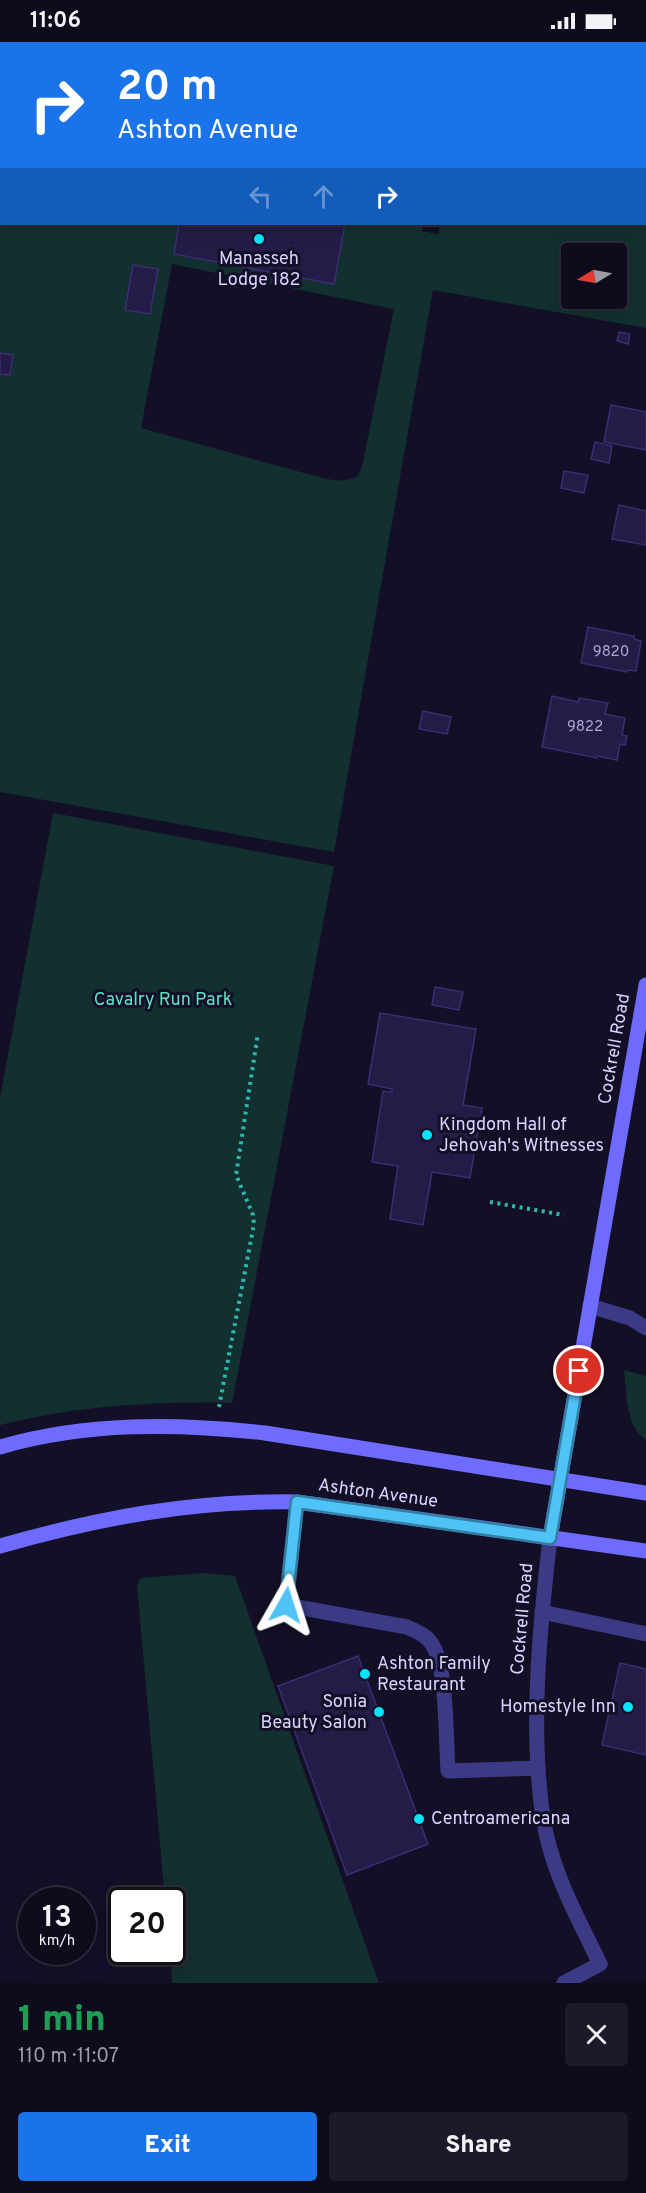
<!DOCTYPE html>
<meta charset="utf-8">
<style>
:root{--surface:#0e0b1c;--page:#1c1929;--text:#f1f3f6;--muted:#9b9ba3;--line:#2e2b3b;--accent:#1a73e8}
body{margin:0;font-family:Overpass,sans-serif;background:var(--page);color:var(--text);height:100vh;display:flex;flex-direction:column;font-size:22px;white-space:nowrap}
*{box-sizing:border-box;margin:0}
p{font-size:20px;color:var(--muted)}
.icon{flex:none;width:33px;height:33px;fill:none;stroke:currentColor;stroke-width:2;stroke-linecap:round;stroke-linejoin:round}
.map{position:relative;height:1941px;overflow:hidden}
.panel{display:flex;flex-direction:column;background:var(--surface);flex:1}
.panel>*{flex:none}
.top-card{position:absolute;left:0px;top:0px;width:646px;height:183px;box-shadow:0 3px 15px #0003,0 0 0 2px var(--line);background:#1a73e8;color:#fff;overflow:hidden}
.needle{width:39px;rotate:260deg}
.fabs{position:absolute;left:561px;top:201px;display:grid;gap:12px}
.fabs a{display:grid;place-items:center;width:66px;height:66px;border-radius:6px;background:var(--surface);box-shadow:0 3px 15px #0003,0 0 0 2px var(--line);font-size:30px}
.speed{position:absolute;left:18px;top:1845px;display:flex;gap:12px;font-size:30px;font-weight:700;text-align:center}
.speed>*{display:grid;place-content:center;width:78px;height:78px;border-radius:50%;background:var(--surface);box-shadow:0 3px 15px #0003,0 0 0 2px var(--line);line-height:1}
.speed small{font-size:15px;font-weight:400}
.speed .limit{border:3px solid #111;border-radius:9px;background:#fff;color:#111}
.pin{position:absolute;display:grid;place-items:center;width:51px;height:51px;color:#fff;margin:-26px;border:3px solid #fff;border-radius:50%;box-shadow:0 2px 6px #0007}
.me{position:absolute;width:66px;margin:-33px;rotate:6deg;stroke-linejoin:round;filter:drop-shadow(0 0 4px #0008)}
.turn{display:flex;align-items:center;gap:21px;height:126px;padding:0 18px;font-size:27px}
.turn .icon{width:78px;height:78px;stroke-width:2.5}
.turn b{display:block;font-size:42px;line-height:51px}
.lanes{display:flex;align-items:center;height:57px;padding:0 18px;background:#0003;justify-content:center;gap:30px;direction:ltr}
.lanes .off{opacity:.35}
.round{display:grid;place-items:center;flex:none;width:63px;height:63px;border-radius:6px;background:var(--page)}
.headline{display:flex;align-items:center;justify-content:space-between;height:102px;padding:0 18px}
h1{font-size:36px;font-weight:800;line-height:45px;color:#1e9e55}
.primary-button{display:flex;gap:12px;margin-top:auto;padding:12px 18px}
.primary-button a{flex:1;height:69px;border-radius:6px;background:var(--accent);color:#fff;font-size:24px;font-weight:800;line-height:69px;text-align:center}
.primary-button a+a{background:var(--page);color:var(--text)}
.status{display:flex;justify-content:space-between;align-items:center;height:42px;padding:0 30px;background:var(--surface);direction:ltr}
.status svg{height:16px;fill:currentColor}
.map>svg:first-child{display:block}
.green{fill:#12302f;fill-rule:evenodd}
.building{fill:#241b47;stroke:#3b2d73;stroke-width:1.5}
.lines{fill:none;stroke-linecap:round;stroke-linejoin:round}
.path{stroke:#2fb8b0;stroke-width:4;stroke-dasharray:3 4.5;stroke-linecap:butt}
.lane{stroke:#3d3a85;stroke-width:15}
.street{stroke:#3d3a85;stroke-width:15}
.secondary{stroke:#6f6bff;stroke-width:15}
.route-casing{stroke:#337fa1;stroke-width:15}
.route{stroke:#4fc3f7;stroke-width:10}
.poi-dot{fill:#00e5ff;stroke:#130f26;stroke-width:2}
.labels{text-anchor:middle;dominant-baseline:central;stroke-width:6;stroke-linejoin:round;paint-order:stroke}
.number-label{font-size:15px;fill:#aca6d1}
.poi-label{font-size:18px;fill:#d9d4ff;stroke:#130f26;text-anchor:start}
.park-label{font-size:18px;fill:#5fe0c0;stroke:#130f26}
.street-label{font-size:18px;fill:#d9d4ff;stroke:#130f26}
</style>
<div class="status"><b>11:06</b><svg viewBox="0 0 49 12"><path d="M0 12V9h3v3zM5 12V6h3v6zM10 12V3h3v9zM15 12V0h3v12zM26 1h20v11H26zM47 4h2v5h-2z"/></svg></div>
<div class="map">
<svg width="646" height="1941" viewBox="0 0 646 1941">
<rect width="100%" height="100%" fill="#130f26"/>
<g class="green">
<path d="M 0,25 L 2,182 L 179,182 L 174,212 L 334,242 L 345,182 L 423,182 L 422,189 L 438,192 L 440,182 L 645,182 L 646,141 L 646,286 L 433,248 L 334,810 L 0,750 L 0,332 L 10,333 L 13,314 L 0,311 ZM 572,212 L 616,212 L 616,256 L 572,256 ZM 172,222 L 394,267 L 362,425 L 358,434 C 347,440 339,439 326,437 L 141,386 ZM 133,223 L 158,228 L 150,272 L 125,268 Z"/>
<path d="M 53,771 L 334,824 L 232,1361 C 155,1359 76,1364 0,1383 L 0,1056 Z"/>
<path d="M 624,1328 L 646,1334 L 646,1398 C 625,1383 627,1352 624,1328 Z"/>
<polygon points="203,1531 235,1534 379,1941 172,1941 170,1910 172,1910 172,1858 165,1858 137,1543 141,1536"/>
</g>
<g class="building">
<rect x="151" y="0" width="25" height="2"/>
<rect x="220" y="0" width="34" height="2"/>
<polygon points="417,0 452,0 451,2"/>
<polygon points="603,0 646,0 646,36 645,2"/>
<polygon points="179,182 345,182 334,242 174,212"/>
<polygon points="133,223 158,227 150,272 125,268"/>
<polygon points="619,290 630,292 628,302 617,299"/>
<polygon points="0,311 13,313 10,333 0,332"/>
<polygon points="611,363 646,370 646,408 604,400"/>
<polygon points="595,400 612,404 609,421 591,417"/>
<polygon points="564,429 588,433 584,451 561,446"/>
<polygon points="619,463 646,469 646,503 612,497"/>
<polygon points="588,585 634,594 634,597 641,599 636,629 628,628 627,630 581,621"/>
<polygon points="552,654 578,660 579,656 608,661 605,672 625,676 622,693 627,694 625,703 620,702 617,718 598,714 597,716 542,705"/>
<polygon points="423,669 451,675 447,692 419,687"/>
<polygon points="435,945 463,950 459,968 432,963"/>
<polygon points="380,971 476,987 463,1063 482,1066 470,1136 432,1130 423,1183 390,1177 398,1124 372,1120 383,1049 392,1050 392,1047 368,1042"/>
<polygon points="358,1614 428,1802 347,1833 278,1644"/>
<polygon points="620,1621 646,1627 646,1713 602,1703"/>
</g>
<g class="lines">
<g class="path">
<polyline points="490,1160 564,1173"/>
<polyline points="219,1365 254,1182 253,1173 236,1133 258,991"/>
</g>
<g class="lane">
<polyline points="590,1264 630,1276 646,1286"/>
<path d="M 297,1460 L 286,1563 L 407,1585 C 418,1590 427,1593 433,1604 C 447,1626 446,1700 448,1729 L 538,1726"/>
<polyline points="542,1570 646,1592"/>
<polyline points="564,1941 600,1922"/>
</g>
<path class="street" d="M 550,1496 C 542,1566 535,1635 537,1705 C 538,1734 540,1764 546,1791 C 556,1838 580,1880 600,1922"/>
<g class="secondary">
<path d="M 0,1405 C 86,1380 177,1381 265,1391 L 646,1451"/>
<polyline points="550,1496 646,943"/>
<path d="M 0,1504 C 99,1476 193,1458 297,1460 L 646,1509"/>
</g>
</g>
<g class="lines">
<g class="route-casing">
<polyline id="route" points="286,1563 297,1460 550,1496 579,1329"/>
</g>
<use href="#route" class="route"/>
</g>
<g class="poi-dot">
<circle cx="259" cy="197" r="6"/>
<circle cx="427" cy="1093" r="6"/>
<circle cx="365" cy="1632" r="6"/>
<circle cx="628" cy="1665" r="6"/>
<circle cx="379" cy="1670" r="6"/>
<circle cx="419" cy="1777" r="6"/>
</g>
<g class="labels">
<g class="number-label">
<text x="611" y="610">9820</text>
<text x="585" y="685">9822</text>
</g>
<g class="poi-label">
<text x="259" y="217" text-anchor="middle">Manasseh<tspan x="259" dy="21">Lodge 182</tspan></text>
<text x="439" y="1083">Kingdom Hall of<tspan x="439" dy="21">Jehovah's Witnesses</tspan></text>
<text x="377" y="1622">Ashton Family<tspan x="377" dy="21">Restaurant</tspan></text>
<text x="367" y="1660" text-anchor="end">Sonia<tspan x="367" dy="21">Beauty Salon</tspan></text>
<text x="616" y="1665" text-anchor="end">Homestyle Inn</text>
<text x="431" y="1777">Centroamericana</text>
</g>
<g class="park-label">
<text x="163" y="958">Cavalry Run Park</text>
</g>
<g class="street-label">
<text transform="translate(615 1007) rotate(-80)">Cockrell Road</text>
<text transform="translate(378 1452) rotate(8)">Ashton Avenue</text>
<text transform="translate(523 1577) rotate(-85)">Cockrell Road</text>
</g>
</g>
</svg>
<div class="fabs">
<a><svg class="needle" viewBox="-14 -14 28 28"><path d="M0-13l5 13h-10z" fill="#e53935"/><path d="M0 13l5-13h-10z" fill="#9b9ba3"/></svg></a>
</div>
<div class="speed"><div>13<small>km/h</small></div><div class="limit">20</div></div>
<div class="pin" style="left:579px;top:1329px;background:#d93025"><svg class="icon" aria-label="arrive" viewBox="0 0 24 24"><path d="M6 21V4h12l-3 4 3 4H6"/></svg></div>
<svg class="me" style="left:286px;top:1563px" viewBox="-20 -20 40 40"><path d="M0-17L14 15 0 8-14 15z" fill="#4fc3f7" stroke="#fff" stroke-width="4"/></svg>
<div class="top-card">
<div class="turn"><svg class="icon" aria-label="right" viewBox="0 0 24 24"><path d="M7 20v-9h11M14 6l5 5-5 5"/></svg><div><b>20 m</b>Ashton Avenue</div></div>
<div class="lanes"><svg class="icon off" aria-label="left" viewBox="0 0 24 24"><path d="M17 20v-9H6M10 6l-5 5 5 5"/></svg><svg class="icon off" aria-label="ahead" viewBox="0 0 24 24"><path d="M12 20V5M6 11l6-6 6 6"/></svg><svg class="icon" aria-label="right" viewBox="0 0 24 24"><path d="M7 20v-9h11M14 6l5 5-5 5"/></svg></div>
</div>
</div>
<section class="panel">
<div class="headline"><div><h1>1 min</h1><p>110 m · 11:07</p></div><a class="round"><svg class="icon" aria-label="close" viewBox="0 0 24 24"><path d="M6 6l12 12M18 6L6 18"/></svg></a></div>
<div class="primary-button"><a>Exit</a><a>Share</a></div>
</section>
